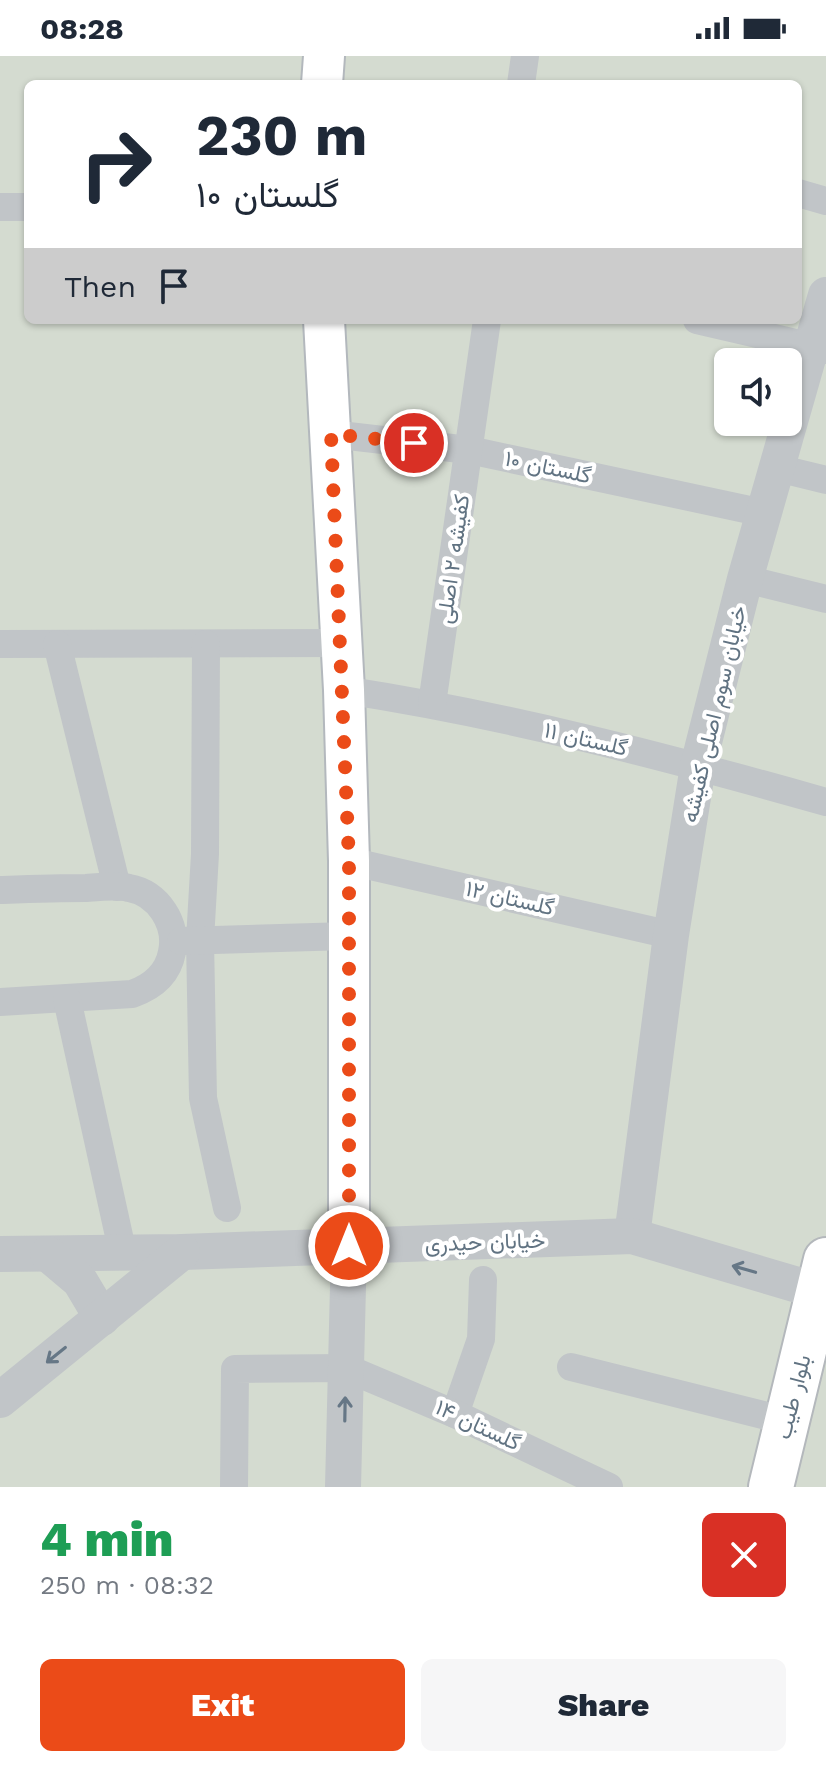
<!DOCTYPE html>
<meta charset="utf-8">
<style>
:root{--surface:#fff;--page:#f6f6f7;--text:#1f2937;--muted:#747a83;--accent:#eb4b18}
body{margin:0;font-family:"Work Sans",Vazirmatn,sans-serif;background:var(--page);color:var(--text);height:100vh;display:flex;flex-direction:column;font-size:30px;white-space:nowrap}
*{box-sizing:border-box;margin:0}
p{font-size:26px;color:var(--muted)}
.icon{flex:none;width:44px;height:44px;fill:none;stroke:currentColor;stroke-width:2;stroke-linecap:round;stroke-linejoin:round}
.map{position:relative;height:1431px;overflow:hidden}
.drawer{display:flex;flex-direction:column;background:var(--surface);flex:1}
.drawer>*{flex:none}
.top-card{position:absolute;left:24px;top:24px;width:778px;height:244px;border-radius:12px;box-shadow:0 2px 6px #0004;background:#fff;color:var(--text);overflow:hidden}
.tools{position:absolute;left:714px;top:292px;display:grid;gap:16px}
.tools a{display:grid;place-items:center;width:88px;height:88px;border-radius:12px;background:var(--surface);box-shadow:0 2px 6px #0004;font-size:40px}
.pin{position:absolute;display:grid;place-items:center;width:68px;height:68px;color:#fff;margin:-34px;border:4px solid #fff;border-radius:50%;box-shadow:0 2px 8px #0007}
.me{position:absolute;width:88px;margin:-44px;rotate:0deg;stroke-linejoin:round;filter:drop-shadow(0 0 6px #0008)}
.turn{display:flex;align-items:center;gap:28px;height:168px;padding:0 40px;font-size:36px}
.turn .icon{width:104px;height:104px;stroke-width:2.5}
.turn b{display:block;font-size:56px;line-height:68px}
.then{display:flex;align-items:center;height:76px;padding:0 40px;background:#0003;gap:16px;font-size:30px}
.round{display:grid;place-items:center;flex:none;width:84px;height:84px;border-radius:12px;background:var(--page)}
.head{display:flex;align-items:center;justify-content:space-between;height:136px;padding:0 40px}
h1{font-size:48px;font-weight:800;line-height:60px;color:#1e9e55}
.button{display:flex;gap:16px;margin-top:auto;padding:16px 40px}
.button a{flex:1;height:92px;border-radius:12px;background:var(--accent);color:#fff;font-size:32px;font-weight:800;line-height:92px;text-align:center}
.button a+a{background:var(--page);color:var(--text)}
.status{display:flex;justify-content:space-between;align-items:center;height:56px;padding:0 40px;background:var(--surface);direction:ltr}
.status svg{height:22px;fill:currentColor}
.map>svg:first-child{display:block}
.green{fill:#d4dbd0;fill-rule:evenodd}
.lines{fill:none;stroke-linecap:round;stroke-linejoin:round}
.secondary-casing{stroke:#b3b8bd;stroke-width:44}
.primary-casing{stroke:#b4b8bc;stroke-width:48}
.minor{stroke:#c1c5c8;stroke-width:28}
.tertiary{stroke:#c1c5c8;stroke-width:36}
.secondary{stroke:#fff;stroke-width:40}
.primary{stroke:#fff;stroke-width:44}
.oneway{stroke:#667786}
.route{stroke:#eb4b18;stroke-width:14;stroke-dasharray:0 25.2}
.labels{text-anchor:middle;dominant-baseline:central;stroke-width:8;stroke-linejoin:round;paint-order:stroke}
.street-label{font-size:22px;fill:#617382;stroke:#fff}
</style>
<div class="status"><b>08:28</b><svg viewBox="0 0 49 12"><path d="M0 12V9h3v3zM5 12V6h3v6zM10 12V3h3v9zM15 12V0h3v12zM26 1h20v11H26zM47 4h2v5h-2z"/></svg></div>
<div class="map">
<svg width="826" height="1431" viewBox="0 0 826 1431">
<rect width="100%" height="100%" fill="#f4f4ef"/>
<path class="green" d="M 0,0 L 826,0 L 826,1431 L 0,1431 ZM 28,28 L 798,28 L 798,264 L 28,264 ZM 728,306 L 788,306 L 788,366 L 728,366 Z"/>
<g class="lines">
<g class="secondary-casing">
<g id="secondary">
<polyline points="322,28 324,0"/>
<polyline points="324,264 344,634 349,805 349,1190"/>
</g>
</g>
<g class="primary-casing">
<polyline id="primary" points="771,1431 826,1204"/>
</g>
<g class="minor">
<polyline points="521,28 525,0"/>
<polyline points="798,137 826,145"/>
<polyline points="0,151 28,151"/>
<polyline points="697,264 826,294"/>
<polyline points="331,378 469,394 764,457"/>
<polyline points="777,412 826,424"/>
<polyline points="745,523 826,543"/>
<polyline points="0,588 341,587"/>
<polyline points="57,588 117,831"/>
<polyline points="206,588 205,798 200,884 203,1042 227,1152"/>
<path d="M 344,634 C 507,659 667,701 826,746"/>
<polyline points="432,648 487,264"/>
<polyline points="349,805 671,879"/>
<path d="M 0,834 C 29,833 57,832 86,832 C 100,831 116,829 129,832 C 158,837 178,868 172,896 C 168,918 152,931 132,938 L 0,946"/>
<polyline points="181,885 348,880"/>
<polyline points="67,943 123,1198"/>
<polyline points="571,1311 787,1365"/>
<polyline points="455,1358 481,1283 483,1224"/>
<polyline points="234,1431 235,1313 346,1312 455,1358 609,1431"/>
</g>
<g class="tertiary">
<polyline points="632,1180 671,879 698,710 745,523 826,239"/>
<polyline points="0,1198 182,1196 632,1180 818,1235"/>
<polyline points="48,1198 80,1225 102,1262"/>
<polyline points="0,1344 182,1196"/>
<polyline points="343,1431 349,1190"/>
</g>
<use href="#secondary" class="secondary"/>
<use href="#primary" class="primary"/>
</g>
<defs><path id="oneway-shaft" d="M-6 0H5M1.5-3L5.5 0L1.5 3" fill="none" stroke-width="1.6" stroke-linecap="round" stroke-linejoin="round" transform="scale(2)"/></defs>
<g class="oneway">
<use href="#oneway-shaft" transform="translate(744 1213) rotate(-164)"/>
<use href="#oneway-shaft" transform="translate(56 1299) rotate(141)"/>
<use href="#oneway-shaft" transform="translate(345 1353) rotate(-89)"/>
</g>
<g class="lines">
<polyline class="route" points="349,1190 349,805 331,378 414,387"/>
</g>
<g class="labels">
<g class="street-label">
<text transform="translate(548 411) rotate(12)">گلستان ۱۰</text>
<text transform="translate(453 503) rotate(-82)">کفیشه ۲ اصلی</text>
<text transform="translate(714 658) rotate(-77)">خیابان سوم اصلی کفیشه</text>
<text transform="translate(586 683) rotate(13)">گلستان ۱۱</text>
<text transform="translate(510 842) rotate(13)">گلستان ۱۲</text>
<text transform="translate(485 1186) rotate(-2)">خیابان حیدری</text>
<text transform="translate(793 1341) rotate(-76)">بلوار طیب</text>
<text transform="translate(478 1369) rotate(25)">گلستان ۱۴</text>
</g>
</g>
</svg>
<div class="tools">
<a><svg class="icon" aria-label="sound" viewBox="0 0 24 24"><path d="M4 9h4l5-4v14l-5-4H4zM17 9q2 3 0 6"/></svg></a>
</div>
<div class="pin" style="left:414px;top:387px;background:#d93025"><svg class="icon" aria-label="arrive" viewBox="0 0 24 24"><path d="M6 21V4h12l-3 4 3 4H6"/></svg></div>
<svg class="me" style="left:349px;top:1190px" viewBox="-20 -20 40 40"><circle r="17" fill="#eb4b18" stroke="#fff" stroke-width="3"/><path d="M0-11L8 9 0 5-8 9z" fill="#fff"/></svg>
<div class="top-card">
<div class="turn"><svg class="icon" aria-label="right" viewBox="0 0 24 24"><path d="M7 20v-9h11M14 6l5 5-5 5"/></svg><div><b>230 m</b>گلستان ۱۰</div></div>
<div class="then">Then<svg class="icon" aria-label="arrive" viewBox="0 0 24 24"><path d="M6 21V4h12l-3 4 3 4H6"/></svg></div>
</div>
</div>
<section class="drawer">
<div class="head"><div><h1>4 min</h1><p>250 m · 08:32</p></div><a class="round" style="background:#d93025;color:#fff"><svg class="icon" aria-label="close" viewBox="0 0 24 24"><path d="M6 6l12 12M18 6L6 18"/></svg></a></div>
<div class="button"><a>Exit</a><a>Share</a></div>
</section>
